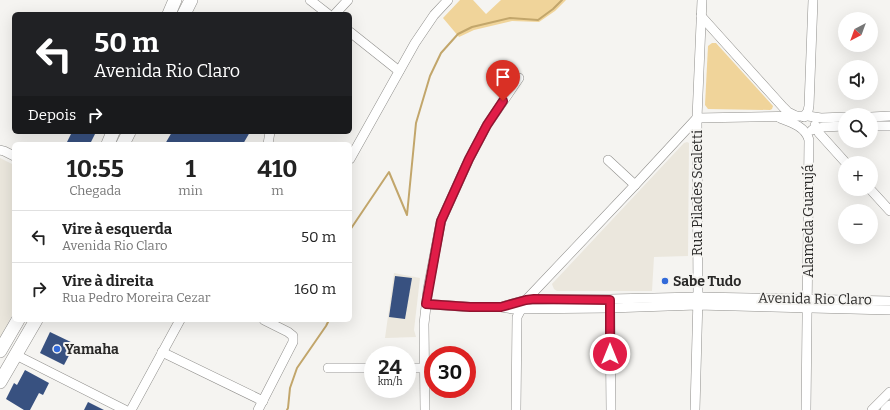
<!DOCTYPE html>
<html lang="pt">
<meta charset="utf-8">
<style>
:root{--surface:#fff;--page:#f2f2f2;--text:#222;--muted:#767676;--line:#e0e0e0}
body{margin:0;font-family:Bitter,serif;background:var(--page);color:var(--text);height:100vh;display:flex;flex-direction:column;font-size:15px;white-space:nowrap}
*{box-sizing:border-box;margin:0}
p{font-size:13px;color:var(--muted)}
.icon{flex:none;width:22px;height:22px;fill:none;stroke:currentColor;stroke-width:2;stroke-linecap:round;stroke-linejoin:round}
.map{position:relative;flex:1;overflow:hidden}
.details{position:absolute;left:12px;top:142px;width:340px;height:180px;display:flex;flex-direction:column;background:var(--surface);border-radius:6px;box-shadow:0 4px 16px #0002}
.details>*{flex:none}
.guide{position:absolute;left:12px;top:12px;width:340px;height:122px;border-radius:6px;box-shadow:0 4px 16px #0002;background:#202124;color:#fff;overflow:hidden}
.needle{width:26px;rotate:221deg}
.tools{position:absolute;left:838px;top:12px;display:grid;gap:8px}
.tools a{display:grid;place-items:center;width:40px;height:40px;border-radius:50%;background:var(--surface);box-shadow:0 4px 16px #0002;font-size:20px}
.speed{position:absolute;left:364px;top:346px;display:flex;gap:8px;font-size:20px;font-weight:700;text-align:center}
.speed>*{display:grid;place-content:center;width:52px;height:52px;border-radius:50%;background:var(--surface);box-shadow:0 4px 16px #0002;line-height:1}
.speed small{font-size:10px;font-weight:400}
.speed .limit{border:6px solid #d22;background:#fff;color:#111}
.pin{position:absolute;display:grid;place-items:center;width:34px;height:34px;color:#fff;margin:-41px -17px;border-radius:50% 50% 50% 0;rotate:-45deg;box-shadow:0 0 4px #0007}
.pin .icon{rotate:45deg}
.me{position:absolute;width:44px;margin:-22px;rotate:0deg;stroke-linejoin:round;filter:drop-shadow(0 0 3px #0008)}
.turn{display:flex;align-items:center;gap:14px;height:84px;padding:0 16px;font-size:18px}
.turn .icon{width:52px;height:52px;stroke-width:2.5}
.turn b{display:block;font-size:28px;line-height:34px}
.then{display:flex;align-items:center;height:38px;padding:0 16px;background:#0003;gap:8px;font-size:15px}
.eta{display:flex;justify-content:space-evenly;align-items:center;height:68px;text-align:center}
.eta b{font-size:24px;font-weight:700;line-height:28px}
ul{padding:0;list-style:none}
li{display:flex;align-items:center;gap:12px;height:52px;padding:0 16px;border-top:1px solid var(--line)}
li div{flex:1}
li b{display:block;font-size:15px}
li em{font-style:normal}
.map>svg:first-child{display:block}
.built{fill:#ebe7dd}
.green{fill:#f0d49a}
.lines{fill:none;stroke-linecap:round;stroke-linejoin:round}
.stream{stroke:#c2a66b;stroke-width:2}
.building{fill:#385180}
.minor-casing{stroke:#908f8c;stroke-width:10}
.secondary-casing{stroke:#908f8c;stroke-width:14}
.minor{stroke:#fff;stroke-width:9}
.secondary{stroke:#fff;stroke-width:13}
.route-casing{stroke:#92132f;stroke-width:10}
.route{stroke:#e11d48;stroke-width:7}
.poi-dot{fill:#326ad9;stroke:#f5f4f1;stroke-width:1.5}
.labels{text-anchor:middle;dominant-baseline:central;stroke-width:4;stroke-linejoin:round;paint-order:stroke}
.street-label{font-size:14px;fill:#2a2928;stroke:#f5f4f1}
.poi-label{font-size:14px;font-weight:bold;fill:#2a2928;stroke:#f5f4f1;text-anchor:start}
</style>
<div class="map">
<svg width="890" height="410" viewBox="0 0 890 410">
<rect width="100%" height="100%" fill="#f5f4f1"/>
<g class="built">
<polygon points="687,142 689,143 688,256 654,257 652,291 557,291 554,289 552,284 684,143"/>
<polygon points="0,158 14,165 14,312 0,338"/>
<polygon points="394,273 420,278 414,330 416,337 385,338"/>
</g>
<g class="green">
<polygon points="460,0 473,0 486,14 501,0 566,0 555,11 539,22 512,21 474,30 459,37 443,18"/>
<polygon points="712,43 716,43 773,106 772,109 770,110 708,109 705,105 708,46"/>
</g>
<g class="lines">
<g class="stream">
<polyline points="350,230 389,172 407,215 416,123 430,76 441,53 458,34 472,27 510,18 538,20 553,9 562,0"/>
<polyline points="287,410 288,408 290,388 297,368 326,326 329,320"/>
</g>
</g>
<g class="building">
<polygon points="72,132 96,132 90,144 66,144"/>
<polygon points="172,132 250,132 243,144 165,144"/>
<polygon points="395,276 412,278 405,319 389,317"/>
<polygon points="50,332 75,344 64,365 40,353"/>
<polygon points="25,370 49,383 43,395 39,393 30,410 24,410 6,399 14,383 17,385"/>
<polygon points="88,402 104,410 84,410"/>
</g>
<g class="lines">
<g class="minor-casing">
<g id="minor">
<polyline points="310,0 328,14"/>
<polyline points="335,14 348,0"/>
<polyline points="701,16 783,107 788,112 796,116"/>
<polyline points="350,32 399,71"/>
<polyline points="808,116 821,118 845,117"/>
<polyline points="804,117 808,111 809,106 813,0"/>
<polyline points="871,117 890,116"/>
<path d="M 780,118 C 791,122 806,127 809,140 L 806,410"/>
<polyline points="815,125 819,133 846,163"/>
<polyline points="871,126 890,126"/>
<polyline points="812,130 823,127 845,126"/>
<polyline points="268,144 270,132"/>
<polyline points="0,150 4,151 14,156"/>
<polyline points="350,159 415,43 434,15 448,0"/>
<polyline points="608,160 635,185"/>
<polyline points="870,189 890,211"/>
<polyline points="610,303 611,410"/>
<polyline points="426,304 470,307 501,307 513,309 610,308 697,305 890,310"/>
<polyline points="504,306 526,300 534,299 610,299 698,297 890,301"/>
<polyline points="162,352 263,401"/>
<polyline points="16,355 125,410"/>
<polyline points="328,368 373,368"/>
<polyline points="407,368 425,368"/>
<polyline points="131,410 180,320"/>
<polyline points="258,410 293,342 293,336 288,332 264,320"/>
<polyline points="425,410 424,324 428,289 441,221 469,159 487,125 519,78"/>
<polyline points="516,410 517,317 526,300 635,185 697,118 806,116"/>
<polyline points="695,410 698,297 697,118 702,0"/>
<polyline points="872,410 890,392"/>
<polyline points="885,410 890,405"/>
</g>
</g>
<g class="secondary-casing">
<g id="secondary">
<polyline points="169,14 175,0"/>
<polyline points="184,14 191,0"/>
<polyline points="108,144 113,132"/>
<polyline points="123,144 129,132"/>
<polyline points="0,351 18,320"/>
<polyline points="0,382 36,320"/>
</g>
</g>
<use href="#minor" class="minor"/>
<use href="#secondary" class="secondary"/>
</g>
<g class="lines">
<g class="route-casing">
<polyline id="route" points="503,101 487,125 469,159 441,221 426,304 470,307 501,307 526,300 534,299 610,300 610,354"/>
</g>
<use href="#route" class="route"/>
</g>
<g class="poi-dot">
<circle cx="665" cy="281" r="4"/>
<circle cx="57" cy="349" r="4"/>
</g>
<g class="labels">
<g class="street-label">
<text transform="translate(697 193) rotate(-90)">Rua Pilades Scaletti</text>
<text transform="translate(808 221) rotate(-90)">Alameda Guarujá</text>
<text transform="translate(815 299) rotate(1)">Avenida Rio Claro</text>
</g>
<g class="poi-label">
<text x="673" y="281">Sabe Tudo</text>
<text x="65" y="349">Yamaha</text>
</g>
</g>
</svg>
<div class="tools">
<a><svg class="needle" viewBox="-14 -14 28 28"><path d="M0-13l5 13h-10z" fill="#e53935"/><path d="M0 13l5-13h-10z" fill="#767676"/></svg></a>
<a><svg class="icon" aria-label="sound" viewBox="0 0 24 24"><path d="M4 9h4l5-4v14l-5-4H4zM17 9q2 3 0 6"/></svg></a>
<a><svg class="icon" aria-label="search" viewBox="0 0 24 24"><circle cx="10" cy="10" r="6"/><path d="M15 15l6 6"/></svg></a>
<a>+</a>
<a>−</a>
</div>
<div class="speed"><div>24<small>km/h</small></div><div class="limit">30</div></div>
<div class="pin" style="left:503px;top:101px;background:#d93025"><svg class="icon" aria-label="arrive" viewBox="0 0 24 24"><path d="M6 21V4h12l-3 4 3 4H6"/></svg></div>
<svg class="me" style="left:610px;top:354px" viewBox="-20 -20 40 40"><circle r="17" fill="#e11d48" stroke="#fff" stroke-width="3"/><path d="M0-11L8 9 0 5-8 9z" fill="#fff"/></svg>
<div class="guide">
<div class="turn"><svg class="icon" aria-label="left" viewBox="0 0 24 24"><path d="M17 20v-9H6M10 6l-5 5 5 5"/></svg><div><b>50 m</b>Avenida Rio Claro</div></div>
<div class="then">Depois<svg class="icon" aria-label="right" viewBox="0 0 24 24"><path d="M7 20v-9h11M14 6l5 5-5 5"/></svg></div>
</div>
<section class="details">
<div class="eta">
<div><b>10:55</b><p>Chegada</p></div>
<div><b>1</b><p>min</p></div>
<div><b>410</b><p>m</p></div>
</div>
<ul>
<li><svg class="icon" aria-label="left" viewBox="0 0 24 24"><path d="M17 20v-9H6M10 6l-5 5 5 5"/></svg><div><b>Vire à esquerda</b><p>Avenida Rio Claro</p></div><em>50 m</em></li>
<li><svg class="icon" aria-label="right" viewBox="0 0 24 24"><path d="M7 20v-9h11M14 6l5 5-5 5"/></svg><div><b>Vire à direita</b><p>Rua Pedro Moreira Cezar</p></div><em>160 m</em></li>
</ul>
</section>
</div>
